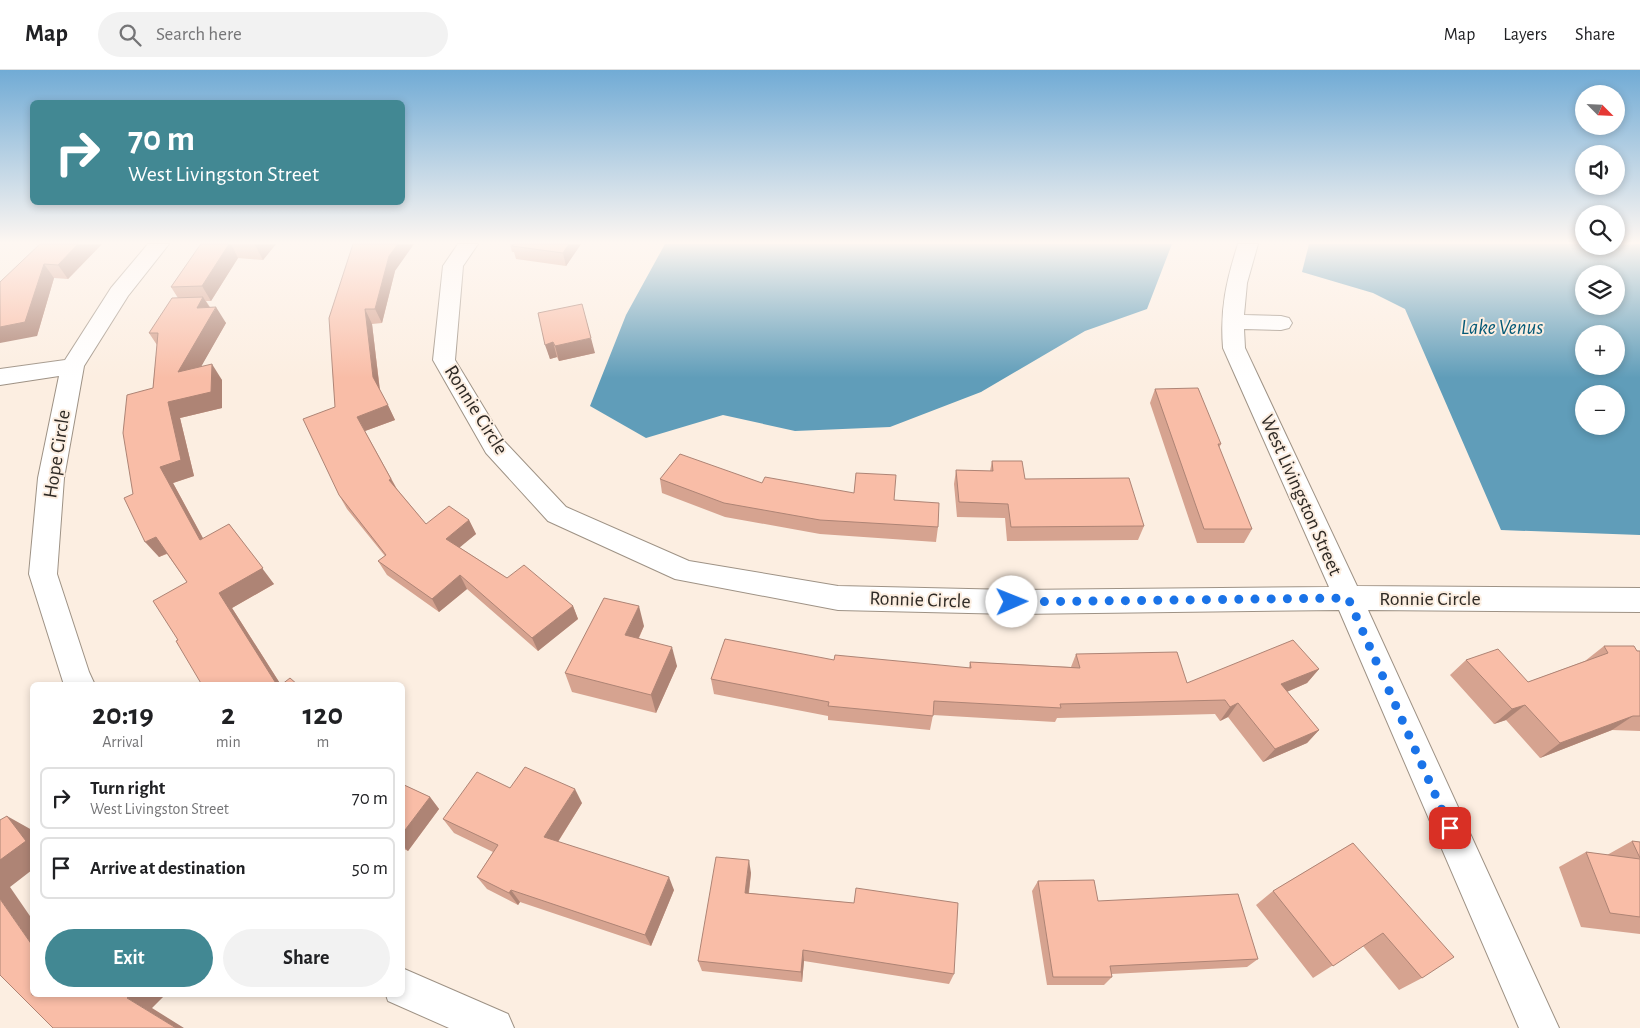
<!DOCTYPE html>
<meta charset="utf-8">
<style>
:root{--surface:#fff;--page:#f2f2f2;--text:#202124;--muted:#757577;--line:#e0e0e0;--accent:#428893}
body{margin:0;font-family:"Alegreya Sans",sans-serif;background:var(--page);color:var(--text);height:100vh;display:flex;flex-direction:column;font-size:19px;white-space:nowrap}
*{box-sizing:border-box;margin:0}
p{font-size:16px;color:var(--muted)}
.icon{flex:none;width:28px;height:28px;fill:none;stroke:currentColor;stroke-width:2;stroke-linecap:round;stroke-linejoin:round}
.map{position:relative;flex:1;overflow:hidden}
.sheet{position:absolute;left:30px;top:612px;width:375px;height:315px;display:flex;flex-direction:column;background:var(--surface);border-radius:8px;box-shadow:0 2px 8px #0003}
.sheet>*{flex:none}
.hud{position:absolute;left:30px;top:30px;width:375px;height:105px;border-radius:8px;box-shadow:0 2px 8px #0003;background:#428893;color:#fff;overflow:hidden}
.needle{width:32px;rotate:114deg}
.controls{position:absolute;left:1575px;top:15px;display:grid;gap:10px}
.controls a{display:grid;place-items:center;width:50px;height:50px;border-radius:50%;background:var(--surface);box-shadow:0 2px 8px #0003;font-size:25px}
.pin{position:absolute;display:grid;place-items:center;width:42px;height:42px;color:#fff;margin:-21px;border-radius:10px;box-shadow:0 2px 8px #0006}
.me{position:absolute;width:55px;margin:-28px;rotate:89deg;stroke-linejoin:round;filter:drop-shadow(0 0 4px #0008)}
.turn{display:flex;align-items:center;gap:18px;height:105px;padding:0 15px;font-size:22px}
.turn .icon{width:65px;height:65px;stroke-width:2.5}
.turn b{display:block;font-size:35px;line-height:42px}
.eta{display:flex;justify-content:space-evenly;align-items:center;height:85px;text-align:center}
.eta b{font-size:30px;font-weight:700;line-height:35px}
.action{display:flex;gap:10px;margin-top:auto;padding:10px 15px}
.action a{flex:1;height:58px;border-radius:30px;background:var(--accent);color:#fff;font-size:20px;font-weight:700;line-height:58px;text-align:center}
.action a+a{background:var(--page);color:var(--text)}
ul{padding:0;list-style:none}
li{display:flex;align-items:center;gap:15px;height:62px;margin:0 10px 8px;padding:0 5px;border:2px solid var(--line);border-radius:8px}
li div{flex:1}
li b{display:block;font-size:19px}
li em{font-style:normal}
header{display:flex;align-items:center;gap:30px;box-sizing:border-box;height:70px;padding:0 25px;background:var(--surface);border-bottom:1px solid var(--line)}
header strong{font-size:24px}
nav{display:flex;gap:28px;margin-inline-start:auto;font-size:18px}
.search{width:350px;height:45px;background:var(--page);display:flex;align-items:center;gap:12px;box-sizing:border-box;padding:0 18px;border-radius:28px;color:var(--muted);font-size:19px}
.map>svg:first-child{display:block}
.water{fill:#609db9;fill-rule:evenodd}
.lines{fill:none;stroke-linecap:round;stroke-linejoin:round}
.minor-casing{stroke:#9e9285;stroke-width:2}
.minor{fill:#fff;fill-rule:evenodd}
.wall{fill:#d6a390}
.shaded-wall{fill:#ae8475}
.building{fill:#f9bda7;stroke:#ae8475}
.route{stroke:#1a73e8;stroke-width:9;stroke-dasharray:0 16.2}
.labels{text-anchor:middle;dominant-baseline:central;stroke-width:4;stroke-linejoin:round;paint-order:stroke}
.street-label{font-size:20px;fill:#2f2a25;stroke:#fceee1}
.water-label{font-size:21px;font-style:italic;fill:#055a77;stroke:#fceee1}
</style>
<header>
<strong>Map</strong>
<div class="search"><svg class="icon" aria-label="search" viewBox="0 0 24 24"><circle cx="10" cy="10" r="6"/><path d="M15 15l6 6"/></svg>Search here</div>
<nav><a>Map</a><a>Layers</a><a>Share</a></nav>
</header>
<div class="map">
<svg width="1640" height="958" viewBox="0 0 1640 958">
<rect width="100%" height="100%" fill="#fceee1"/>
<g class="water">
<polygon points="665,174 1172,174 1147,239 1085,261 981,322 890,357 795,361 723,345 646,368 590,336 626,245"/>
<path d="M 1309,174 L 1584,174 L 1584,176 L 1640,174 L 1640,465 L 1501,460 L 1405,239 L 1373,223 L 1302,202 ZM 1584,204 L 1616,204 L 1616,236 L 1584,236 ZM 1584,264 L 1616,264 L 1616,296 L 1584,296 ZM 1584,324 L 1616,324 L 1616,356 L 1584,356 Z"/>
</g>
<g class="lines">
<g class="minor-casing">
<g id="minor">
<polygon points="148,174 169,174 128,226 84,296 64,408 57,504 89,602 95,615 64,615 29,504 38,408 59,306 0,315 0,299 65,290 111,218"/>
<path d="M 458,174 L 478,174 L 463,196 L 455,290 L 504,371 L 566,437 L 689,491 L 838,516 L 1012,520 L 1329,517 L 1223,278 C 1220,239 1226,212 1238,174 L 1258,174 L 1247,213 L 1244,245 L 1281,246 L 1289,248 L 1292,253 L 1289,258 L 1281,260 L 1244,259 L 1245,278 L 1357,516 L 1640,518 L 1640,542 L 1368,540 L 1559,958 L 1519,958 L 1339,540 L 1012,544 L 838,540 L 675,509 L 548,451 L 486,383 L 433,290 L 443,196 Z"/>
<polygon points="402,898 508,944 514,958 449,958 388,931 386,925 402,925"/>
</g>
</g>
<use href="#minor" class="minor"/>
</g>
<g class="wall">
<polygon points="40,174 102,174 68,209 54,208 37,266"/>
<polygon points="201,174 276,174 263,190 238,188 211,231 206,231 210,237 226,253 201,296 222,310 222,338 180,348 194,406 173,413 203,468 274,514 232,538 281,615 178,570 187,512 167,484 159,487 133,424 153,318 157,275 149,263 178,228 171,217"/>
<polygon points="353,174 395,201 382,253 372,254 380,320 395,350 365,361 397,419 426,454 469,450 476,464 459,477 507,508 573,536 578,549 538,581 467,519 439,542 387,505 378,491 385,486 347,439 339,425 335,337"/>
<polygon points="510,174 581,174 566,196 516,189 514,182 512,182"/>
<polygon points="538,243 595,283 559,291 557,287 550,289"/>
<polygon points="1155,319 1221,374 1219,378 1252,459 1244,473 1197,473 1150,333"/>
<polygon points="992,391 1025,409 1144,456 1138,470 1007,471 1005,448 957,447 954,414 956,400 990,401"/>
<polygon points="660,409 762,413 894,430 938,457 936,472 820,464 725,447 662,423"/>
<polygon points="644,556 639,568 677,596 656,643 572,622 565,603"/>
<polygon points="1604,576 1640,581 1640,661 1612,660 1540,688 1506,650 1494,654 1450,605 1466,590 1528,612 1585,591"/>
<polygon points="1076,584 1187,613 1319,599 1307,613 1287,622 1319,660 1307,673 1263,692 1228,647 1220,651 1215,644 1057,648 1055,652 933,645 930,660 828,650 828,646 714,624 711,609 834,590 969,598 970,592 1071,597"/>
<polygon points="402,714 430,727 439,739 408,781 402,778"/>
<polygon points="510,718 582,733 558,772 674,820 651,876 520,832 518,835 487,819 477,807 493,782 454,763 443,749"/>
<polygon points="1632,771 1640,772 1640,864 1581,857 1559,797 1586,782 1607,785"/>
<polygon points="1353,773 1422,908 1399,920 1363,876 1313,908 1256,835 1273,821"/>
<polygon points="751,803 749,823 854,833 954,904 949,914 804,891 802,912 702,901 698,891"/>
<polygon points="1038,811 1098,831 1258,889 1247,897 1111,904 1112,907 1104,915 1047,915 1032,821"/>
</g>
<g class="shaded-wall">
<polygon points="78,174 102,174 68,209 58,195"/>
<polygon points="229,174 231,174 238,188 211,231 202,216"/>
<polygon points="255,174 276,174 263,190 255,175"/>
<polygon points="398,174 414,174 395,201 382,253 375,239 389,186"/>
<polygon points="569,174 581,174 566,196 563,183"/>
<polygon points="44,194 54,208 37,266 0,273 0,257"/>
<polygon points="203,227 213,243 216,237 226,253 189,318 178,302 197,238"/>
<polygon points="365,239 372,254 380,322 373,307"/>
<polygon points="591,268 595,283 559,291 555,276"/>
<polygon points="553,272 557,287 550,289 545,275"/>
<polygon points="212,294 222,310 222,338 180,348 194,406 173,413 212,485 200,470 160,397 168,332"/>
<polygon points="388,335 395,350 365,361 357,347"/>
<polygon points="391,409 399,423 389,410"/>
<polygon points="469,450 476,464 453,483 446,469"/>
<polygon points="229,454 274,514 232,538 281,615 277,615 219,523"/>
<polygon points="156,467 170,482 159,487 145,472"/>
<polygon points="460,505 467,519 439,542 432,529"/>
<polygon points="573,536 578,549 538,581 532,568"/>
<polygon points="639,536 644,556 631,584 625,565"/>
<polygon points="672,577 677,596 656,643 651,625"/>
<polygon points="1319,599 1307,613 1270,629 1281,614"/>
<polygon points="1238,633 1228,647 1220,651 1230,637"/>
<polygon points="1525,635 1506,650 1494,654 1512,639"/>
<polygon points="1633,646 1612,660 1540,688 1560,673"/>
<polygon points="1319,660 1307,673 1263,692 1275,679"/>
<polygon points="575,719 582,733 552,781 544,767"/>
<polygon points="430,727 439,739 408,781 402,775 402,764"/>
<polygon points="7,746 32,760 32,800 10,817 32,849 32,875 0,829 0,790"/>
<polygon points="749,790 751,803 747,835 745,823"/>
<polygon points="669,807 674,820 651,876 645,865"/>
<polygon points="511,820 520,832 518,835 509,823"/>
<polygon points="803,880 804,891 802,912 801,902"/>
<polygon points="131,925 165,925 152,938 184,958 176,958 127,928"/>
</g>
<g class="building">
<polygon points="40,174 78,174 58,195 44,194 25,252 0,257 0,212"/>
<polygon points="201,174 229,174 202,216 171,217 198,178"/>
<polygon points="353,174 398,174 389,186 375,239 365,239 373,307 388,335 357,347 391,409 389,410 426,454 449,436 469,450 446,469 507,508 524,495 573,536 532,568 460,505 432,529 378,491 386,485 339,425 303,349 335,337 329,248"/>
<polygon points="514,174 569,174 563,183 512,176"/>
<polygon points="203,227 197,238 216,237 178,302 212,294 211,322 168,332 181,390 160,397 200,470 229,454 263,498 219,523 277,615 202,615 176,571 178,570 153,531 187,512 156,467 145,472 124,428 133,424 123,363 127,325 153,318 158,263 149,263 172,228"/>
<polygon points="582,234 591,268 555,276 553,272 545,275 538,243"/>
<polygon points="1198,318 1221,374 1218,374 1252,459 1204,459 1155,319"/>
<polygon points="680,384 762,413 765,407 854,423 856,403 896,405 894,430 939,433 938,457 820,450 724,433 660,409"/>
<polygon points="992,391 1022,391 1025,409 1129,408 1144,456 1011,457 1008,434 959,432 956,400 993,401"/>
<polygon points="604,528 639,536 625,565 672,577 651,625 565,603"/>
<polygon points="725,569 834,590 835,585 971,598 970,592 1080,598 1076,584 1177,582 1187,613 1293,570 1319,599 1281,614 1319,660 1275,679 1238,633 1230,637 1225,630 1060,634 1061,638 934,631 933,646 828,636 829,632 711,609"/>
<polygon points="1604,576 1634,576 1637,581 1640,581 1640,646 1633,646 1560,673 1525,635 1512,639 1466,590 1498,579 1528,612 1608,583"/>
<polygon points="290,608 298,615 281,615"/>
<polygon points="525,697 575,719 544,767 669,807 645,865 511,820 509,823 477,807 498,775 443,749 477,702 510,718"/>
<polygon points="402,714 430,727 402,764"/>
<polygon points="7,746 26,771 0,790 0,750"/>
<polygon points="1632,771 1640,772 1640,788"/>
<polygon points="1353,773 1454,887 1422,908 1383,863 1333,896 1273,821"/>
<polygon points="1586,782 1640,789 1640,847 1610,843"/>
<polygon points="716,787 749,790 745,823 854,833 856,818 958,833 954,904 803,880 801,902 698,891"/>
<polygon points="1094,810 1098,831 1238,824 1258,889 1110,896 1112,907 1053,907 1038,811"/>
<polygon points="0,829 32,875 32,925 131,925 127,928 176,958 53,958 0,905"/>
</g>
<linearGradient id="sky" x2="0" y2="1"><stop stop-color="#71abd5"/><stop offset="0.56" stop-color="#fef7f2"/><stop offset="1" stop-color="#fef7f2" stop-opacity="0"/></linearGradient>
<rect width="1640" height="308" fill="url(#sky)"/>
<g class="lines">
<polyline class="route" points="1012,532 1348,528 1450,758"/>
</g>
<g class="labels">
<g class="street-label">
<text transform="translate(476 340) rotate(58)">Ronnie Circle</text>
<text transform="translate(57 384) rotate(-81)">Hope Circle</text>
<text transform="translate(1301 425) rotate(66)">West Livingston Street</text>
<text x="1430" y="529">Ronnie Circle</text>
<text transform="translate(920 530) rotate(2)">Ronnie Circle</text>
</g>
<g class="water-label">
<text x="1502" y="257">Lake Venus</text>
</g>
</g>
</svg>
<div class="controls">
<a><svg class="needle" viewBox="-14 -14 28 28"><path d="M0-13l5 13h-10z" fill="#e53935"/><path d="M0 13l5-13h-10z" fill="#757577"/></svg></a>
<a><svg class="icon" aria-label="sound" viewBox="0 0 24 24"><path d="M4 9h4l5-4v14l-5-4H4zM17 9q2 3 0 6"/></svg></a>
<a><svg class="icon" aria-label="search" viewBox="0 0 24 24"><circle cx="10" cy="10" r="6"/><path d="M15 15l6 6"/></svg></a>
<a><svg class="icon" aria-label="layers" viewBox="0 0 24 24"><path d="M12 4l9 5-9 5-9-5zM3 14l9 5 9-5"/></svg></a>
<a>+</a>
<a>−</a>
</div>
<div class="pin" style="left:1450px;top:758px;background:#d93025"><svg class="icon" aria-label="arrive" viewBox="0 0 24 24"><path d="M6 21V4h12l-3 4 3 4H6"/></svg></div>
<svg class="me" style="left:1012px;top:532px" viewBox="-20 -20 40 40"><circle r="19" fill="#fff"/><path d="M0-13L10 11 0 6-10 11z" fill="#1a73e8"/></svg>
<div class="hud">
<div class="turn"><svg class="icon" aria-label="right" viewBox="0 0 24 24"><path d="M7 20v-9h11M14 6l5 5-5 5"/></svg><div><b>70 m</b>West Livingston Street</div></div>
</div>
<section class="sheet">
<div class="eta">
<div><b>20:19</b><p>Arrival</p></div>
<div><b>2</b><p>min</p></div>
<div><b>120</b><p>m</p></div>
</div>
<ul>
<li><svg class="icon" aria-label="right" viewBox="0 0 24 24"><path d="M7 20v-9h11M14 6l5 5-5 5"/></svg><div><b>Turn right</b><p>West Livingston Street</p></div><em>70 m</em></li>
<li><svg class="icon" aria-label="arrive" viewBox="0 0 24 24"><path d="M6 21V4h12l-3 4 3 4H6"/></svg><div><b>Arrive at destination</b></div><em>50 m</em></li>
</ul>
<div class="action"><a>Exit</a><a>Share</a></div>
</section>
</div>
